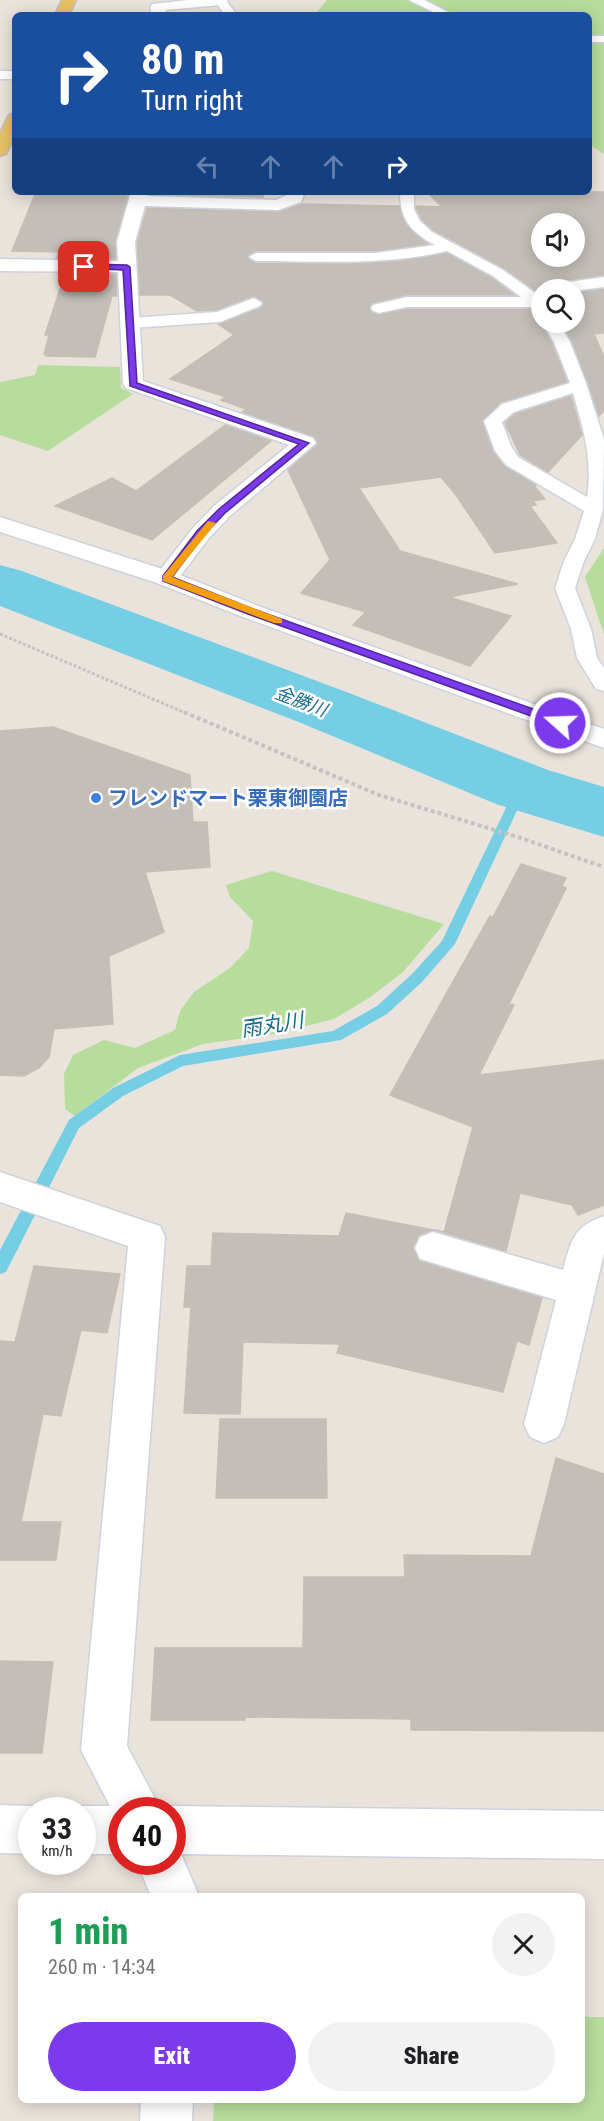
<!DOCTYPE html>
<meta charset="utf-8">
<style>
:root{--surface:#fff;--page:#f2f2f2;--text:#202124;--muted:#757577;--accent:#7c3aed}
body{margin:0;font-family:"Roboto Condensed","Noto Sans JP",sans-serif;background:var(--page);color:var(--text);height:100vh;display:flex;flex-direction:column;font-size:22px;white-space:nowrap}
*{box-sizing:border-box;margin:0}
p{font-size:20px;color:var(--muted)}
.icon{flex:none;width:33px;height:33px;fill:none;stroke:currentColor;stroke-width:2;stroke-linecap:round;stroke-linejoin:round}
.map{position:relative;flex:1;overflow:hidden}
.side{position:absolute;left:18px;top:1893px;width:567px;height:210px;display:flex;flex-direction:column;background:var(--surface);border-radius:9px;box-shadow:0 3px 15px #0003}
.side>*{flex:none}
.banner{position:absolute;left:12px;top:12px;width:580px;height:183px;border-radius:9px;box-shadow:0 3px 15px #0003;background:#1a4fa0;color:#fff;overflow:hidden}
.fabs{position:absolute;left:531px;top:213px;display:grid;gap:12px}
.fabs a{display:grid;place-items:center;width:54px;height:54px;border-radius:50%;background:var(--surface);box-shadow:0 3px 15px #0003;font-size:30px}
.speed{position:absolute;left:18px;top:1797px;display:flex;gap:12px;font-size:30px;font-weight:700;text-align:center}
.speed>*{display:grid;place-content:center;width:78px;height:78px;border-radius:50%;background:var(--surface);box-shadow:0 3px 15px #0003;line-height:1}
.speed small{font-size:15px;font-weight:400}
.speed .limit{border:9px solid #d22;background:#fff;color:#111}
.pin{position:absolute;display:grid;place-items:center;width:51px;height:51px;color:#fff;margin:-26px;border-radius:12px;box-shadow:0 3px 9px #0006}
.me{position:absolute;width:66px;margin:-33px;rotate:290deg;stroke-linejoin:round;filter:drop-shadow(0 0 4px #0008)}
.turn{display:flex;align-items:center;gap:21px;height:126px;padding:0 30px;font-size:27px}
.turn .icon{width:78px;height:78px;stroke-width:2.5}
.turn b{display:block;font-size:42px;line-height:51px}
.lanes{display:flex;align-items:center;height:57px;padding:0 30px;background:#0003;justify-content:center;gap:30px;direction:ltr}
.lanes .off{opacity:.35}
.round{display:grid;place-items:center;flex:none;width:63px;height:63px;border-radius:32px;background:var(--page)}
.headline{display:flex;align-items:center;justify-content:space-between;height:102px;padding:0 30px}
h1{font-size:36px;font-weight:800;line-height:45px;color:#1e9e55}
.cta{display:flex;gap:12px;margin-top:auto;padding:12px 30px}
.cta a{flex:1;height:69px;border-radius:36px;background:var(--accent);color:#fff;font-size:24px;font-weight:800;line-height:69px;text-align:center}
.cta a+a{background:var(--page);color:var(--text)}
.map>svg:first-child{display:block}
.green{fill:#b6dd9c}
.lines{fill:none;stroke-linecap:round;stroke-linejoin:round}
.stream{fill:#76cee5;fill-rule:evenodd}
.river{fill:#76cee5;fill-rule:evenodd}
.building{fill:#c3beb7;stroke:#c5bfb6;stroke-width:1.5;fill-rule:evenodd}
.lane-casing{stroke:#ced2dd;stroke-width:3}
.street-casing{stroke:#ced2dd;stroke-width:3}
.secondary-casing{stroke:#ced2dd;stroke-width:3}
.primary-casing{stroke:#c3c3c3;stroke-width:3}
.path-far1{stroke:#c3c3c3;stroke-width:3;stroke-dasharray:3 2;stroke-linecap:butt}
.path{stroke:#c3c3c3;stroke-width:4;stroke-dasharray:4 3;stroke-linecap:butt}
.lane{fill:#fff;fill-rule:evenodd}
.street{fill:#fff;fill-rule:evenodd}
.secondary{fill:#fff;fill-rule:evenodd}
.primary{fill:#e6c165;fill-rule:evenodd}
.route{fill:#7c3aed;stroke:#51269a;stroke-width:1.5}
.slow{fill:#f59e0b}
.shop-dot{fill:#3f7fe0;stroke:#fff;stroke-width:2}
.labels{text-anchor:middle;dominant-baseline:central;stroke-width:5;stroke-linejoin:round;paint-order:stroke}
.far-water-label{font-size:18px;font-style:italic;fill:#176c8f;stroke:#fff}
.shop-label{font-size:20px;font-weight:bold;fill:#366cbe;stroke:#fff;text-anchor:start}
.water-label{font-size:21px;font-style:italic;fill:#176c8f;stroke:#fff}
</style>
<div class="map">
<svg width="604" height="2121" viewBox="0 0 604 2121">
<rect width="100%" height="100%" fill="#eae3dc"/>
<g class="green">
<polygon points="327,0 604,0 604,154 590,145 590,15 311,15 317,12"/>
<polygon points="38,365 120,367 121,388 133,394 48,451 0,435 0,382 35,375"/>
<polygon points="604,548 604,635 585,577"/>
<polygon points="272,871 444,924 403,972 369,998 334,1019 274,1034 203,1044 138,1068 75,1116 65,1109 64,1074 73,1055 104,1040 135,1048 175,1030 180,1011 194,992 230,968 249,948 253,921 230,897 226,885"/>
<polygon points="582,2017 604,2017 604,2121 213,2121 214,2100 582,2100"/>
</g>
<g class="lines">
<polygon class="stream" points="522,783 528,787 455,944 422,982 387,1014 341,1040 183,1066 123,1096 79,1128 6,1272 0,1274 0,1250 69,1120 113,1088 180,1055 333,1031 377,1006 412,974 442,941 516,787"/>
<polygon class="river" points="0,565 22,571 349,693 548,770 604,787 604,837 496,804 301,723 0,606"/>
</g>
<g class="building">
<polygon points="36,192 129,192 115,241 116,259 57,258 59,252 12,251"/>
<polygon points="151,192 264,192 263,197 151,194"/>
<path d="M 427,192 L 604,192 L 604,275 L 548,283 L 538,290 L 542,295 L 504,268 L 433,230 L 422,220 L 416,208 L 416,206 L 442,207 ZM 542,224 L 574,224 L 574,256 L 542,256 Z"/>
<polygon points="302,204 399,206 407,226 428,244 376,251 256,251 248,255 248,259 256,263 352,264 400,261 447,253 492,278 514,295 406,295 372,303 369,307 371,312 379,315 407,309 532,309 542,315 540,323 552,343 567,382 501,402 482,422 493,452 504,466 536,485 535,487 545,499 533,501 536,505 530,506 557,543 495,553 456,495 441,477 359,488 400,551 518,584 449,597 511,616 470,666 353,625 366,612 301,593 330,560 288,470 317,445 315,437 242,412 246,409 221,400 226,397 170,379 234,335 218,324 261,308 264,303 253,296 217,310 197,311 170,295 140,295 137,242 147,208 278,212"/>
<polygon points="65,274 116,274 117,296 112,296 95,357 46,356 47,354 44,354 49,335 45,335"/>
<polygon points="604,289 604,333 594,334 604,357 604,411 599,416 572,341 561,322 574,322 574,293"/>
<polygon points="571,396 582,435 548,472 520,455 505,423 515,414"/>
<polygon points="225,425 271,441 152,540 55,506 112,478 136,491"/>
<polygon points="53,727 190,775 193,822 207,822 210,867 145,872 164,932 109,956 113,1024 54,1029 49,1057 39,1068 24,1076 0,1075 0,731"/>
<polygon points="521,864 566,878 562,886 566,888 509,1004 514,1005 479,1075 604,1060 604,1205 578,1215 572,1205 520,1193 506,1251 435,1230 444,1232 473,1127 390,1095 456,976 490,916 493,917"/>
<polygon points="346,1213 433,1230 419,1235 413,1247 419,1261 542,1298 529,1345 517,1341 503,1392 337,1353 340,1344 243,1342 240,1414 184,1413 191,1307 184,1307 187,1266 211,1266 213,1233 339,1236"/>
<polygon points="34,1266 120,1274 107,1333 81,1330 61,1416 43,1414 21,1522 61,1522 56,1560 0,1560 0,1341 15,1342"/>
<polygon points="220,1419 326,1419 327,1498 216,1498"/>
<polygon points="556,1458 604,1474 604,1731 411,1730 411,1719 245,1717 245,1720 151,1720 155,1648 303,1648 304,1577 405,1577 404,1555 531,1556"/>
<polygon points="0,1661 53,1662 42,1753 0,1753"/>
</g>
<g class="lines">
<g class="lane-casing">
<g id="lane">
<polygon points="214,0 226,0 237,15 225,15"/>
<polygon points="409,0 424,0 454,15 439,15"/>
<rect x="590" y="36" width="14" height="6"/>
<path d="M 400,192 L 414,192 L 414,209 L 420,221 L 432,232 L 503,270 L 542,298 L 542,313 L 533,307 L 407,307 L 379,313 L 373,311 L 371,308 L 373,305 L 407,297 L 521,297 L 493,276 L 447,251 C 384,266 320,261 256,261 L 249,257 L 256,253 L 376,253 L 435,245 C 411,232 400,220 400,192 Z"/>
<polygon points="604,277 604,287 574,291 540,290 548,285"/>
<polygon points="254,298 262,303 260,306 220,322 131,328 123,323 131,318 217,312"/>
<path d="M 542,322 L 558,322 L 570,342 L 586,383 L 604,439 L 603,509 L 595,539 L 584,561 L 575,588 L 591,629 L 597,658 L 604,668 L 604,691 L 596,689 L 577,658 L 571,629 L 555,588 L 564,561 L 575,539 L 584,511 L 506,465 L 495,451 L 484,421 L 502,404 L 570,383 L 554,342 ZM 573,393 C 583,428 593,460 587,497 L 518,457 L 511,446 L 502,422 L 514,412 Z"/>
</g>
</g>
<g class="street-casing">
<g id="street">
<polygon points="188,0 227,0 228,1 221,5 165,10 166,15 152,15 150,7 152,4"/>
<rect x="0" y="71" width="15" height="8"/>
<polygon points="131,192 149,192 147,196 276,200 287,195 287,192 305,192 301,202 278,210 145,206 135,242 143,381 313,438 316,443 230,516 209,538 175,583 166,585 157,583 154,578 193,528 214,506 289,445 126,388 123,384 118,272 0,271 0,259 118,261 117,242"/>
<polygon points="0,1172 160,1226 165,1237 127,1746 161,1810 122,1810 122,1854 82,1854 82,1810 72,1810 82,1806 110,1806 81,1750 128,1246 0,1202"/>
<path d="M 604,1216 L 604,1253 L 564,1424 L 558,1437 L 544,1443 L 530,1437 L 524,1424 L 556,1300 L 420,1259 L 415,1248 L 420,1237 L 433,1232 L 563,1270 C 571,1240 573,1227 604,1216 Z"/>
<polygon points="0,1805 32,1806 42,1810 32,1810 32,1854 0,1853"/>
<polygon points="172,1806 604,1811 604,1859 181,1854 199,1896 151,1896 137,1862 172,1862 172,1810 162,1810"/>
<polygon points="141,2100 193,2100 192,2121 140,2121"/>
</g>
</g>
<g class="secondary-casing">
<polygon id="secondary" points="0,517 175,573 261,607 604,729 604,748 243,617 157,583 0,532"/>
</g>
<g class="primary-casing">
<g id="primary">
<polygon points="62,0 76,0 69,15 55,15"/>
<polygon points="15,113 15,136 6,154 0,156 0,133 9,115"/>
</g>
</g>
<polyline class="path-far1" points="0,634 188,714"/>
<polyline class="path" points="184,712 379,795 518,837 604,867"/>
<use href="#lane" class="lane"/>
<use href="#street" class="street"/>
<use href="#secondary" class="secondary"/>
<use href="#primary" class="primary"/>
</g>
<polygon class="route" points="84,264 127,265 130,267 137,383 309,443 225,513 204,535 172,577 256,610 564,720 564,725 556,725 248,614 163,581 163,576 197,531 219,509 299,444 130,386 123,270 82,268 80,267"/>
<polygon class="slow" points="208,521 216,523 172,577 282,619 282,623 274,623 163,581 163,576"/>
<circle class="shop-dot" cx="96" cy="798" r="6"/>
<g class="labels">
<g class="far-water-label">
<text transform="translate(301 701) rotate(21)">金勝川</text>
</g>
<g class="shop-label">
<text x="108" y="798">フレンドマート栗東御園店</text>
</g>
<g class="water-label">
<text transform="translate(272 1025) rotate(-9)">雨丸川</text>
</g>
</g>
</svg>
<div class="fabs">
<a><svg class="icon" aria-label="sound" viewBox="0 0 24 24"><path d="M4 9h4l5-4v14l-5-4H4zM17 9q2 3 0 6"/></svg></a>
<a><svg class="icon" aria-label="search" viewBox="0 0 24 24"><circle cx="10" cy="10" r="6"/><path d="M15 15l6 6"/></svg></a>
</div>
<div class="speed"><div>33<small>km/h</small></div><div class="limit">40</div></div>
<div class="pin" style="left:84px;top:267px;background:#d93025"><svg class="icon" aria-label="arrive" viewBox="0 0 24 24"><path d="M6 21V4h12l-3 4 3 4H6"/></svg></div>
<svg class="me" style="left:560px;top:723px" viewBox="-20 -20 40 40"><circle r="17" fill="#7c3aed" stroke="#fff" stroke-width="3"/><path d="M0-11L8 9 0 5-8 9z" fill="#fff"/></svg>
<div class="banner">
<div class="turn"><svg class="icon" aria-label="right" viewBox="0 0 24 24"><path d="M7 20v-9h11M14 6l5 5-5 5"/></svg><div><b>80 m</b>Turn right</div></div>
<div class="lanes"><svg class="icon off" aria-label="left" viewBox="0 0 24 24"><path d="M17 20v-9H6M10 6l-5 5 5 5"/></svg><svg class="icon off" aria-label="ahead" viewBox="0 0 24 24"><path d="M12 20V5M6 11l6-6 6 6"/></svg><svg class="icon off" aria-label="ahead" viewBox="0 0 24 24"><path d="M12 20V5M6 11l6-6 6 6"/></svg><svg class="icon" aria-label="right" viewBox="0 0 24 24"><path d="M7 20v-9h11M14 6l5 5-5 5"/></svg></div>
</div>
<section class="side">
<div class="headline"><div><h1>1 min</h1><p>260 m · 14:34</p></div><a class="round"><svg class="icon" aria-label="close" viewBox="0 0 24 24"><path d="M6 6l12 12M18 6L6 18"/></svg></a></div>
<div class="cta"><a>Exit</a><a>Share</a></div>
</section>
</div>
